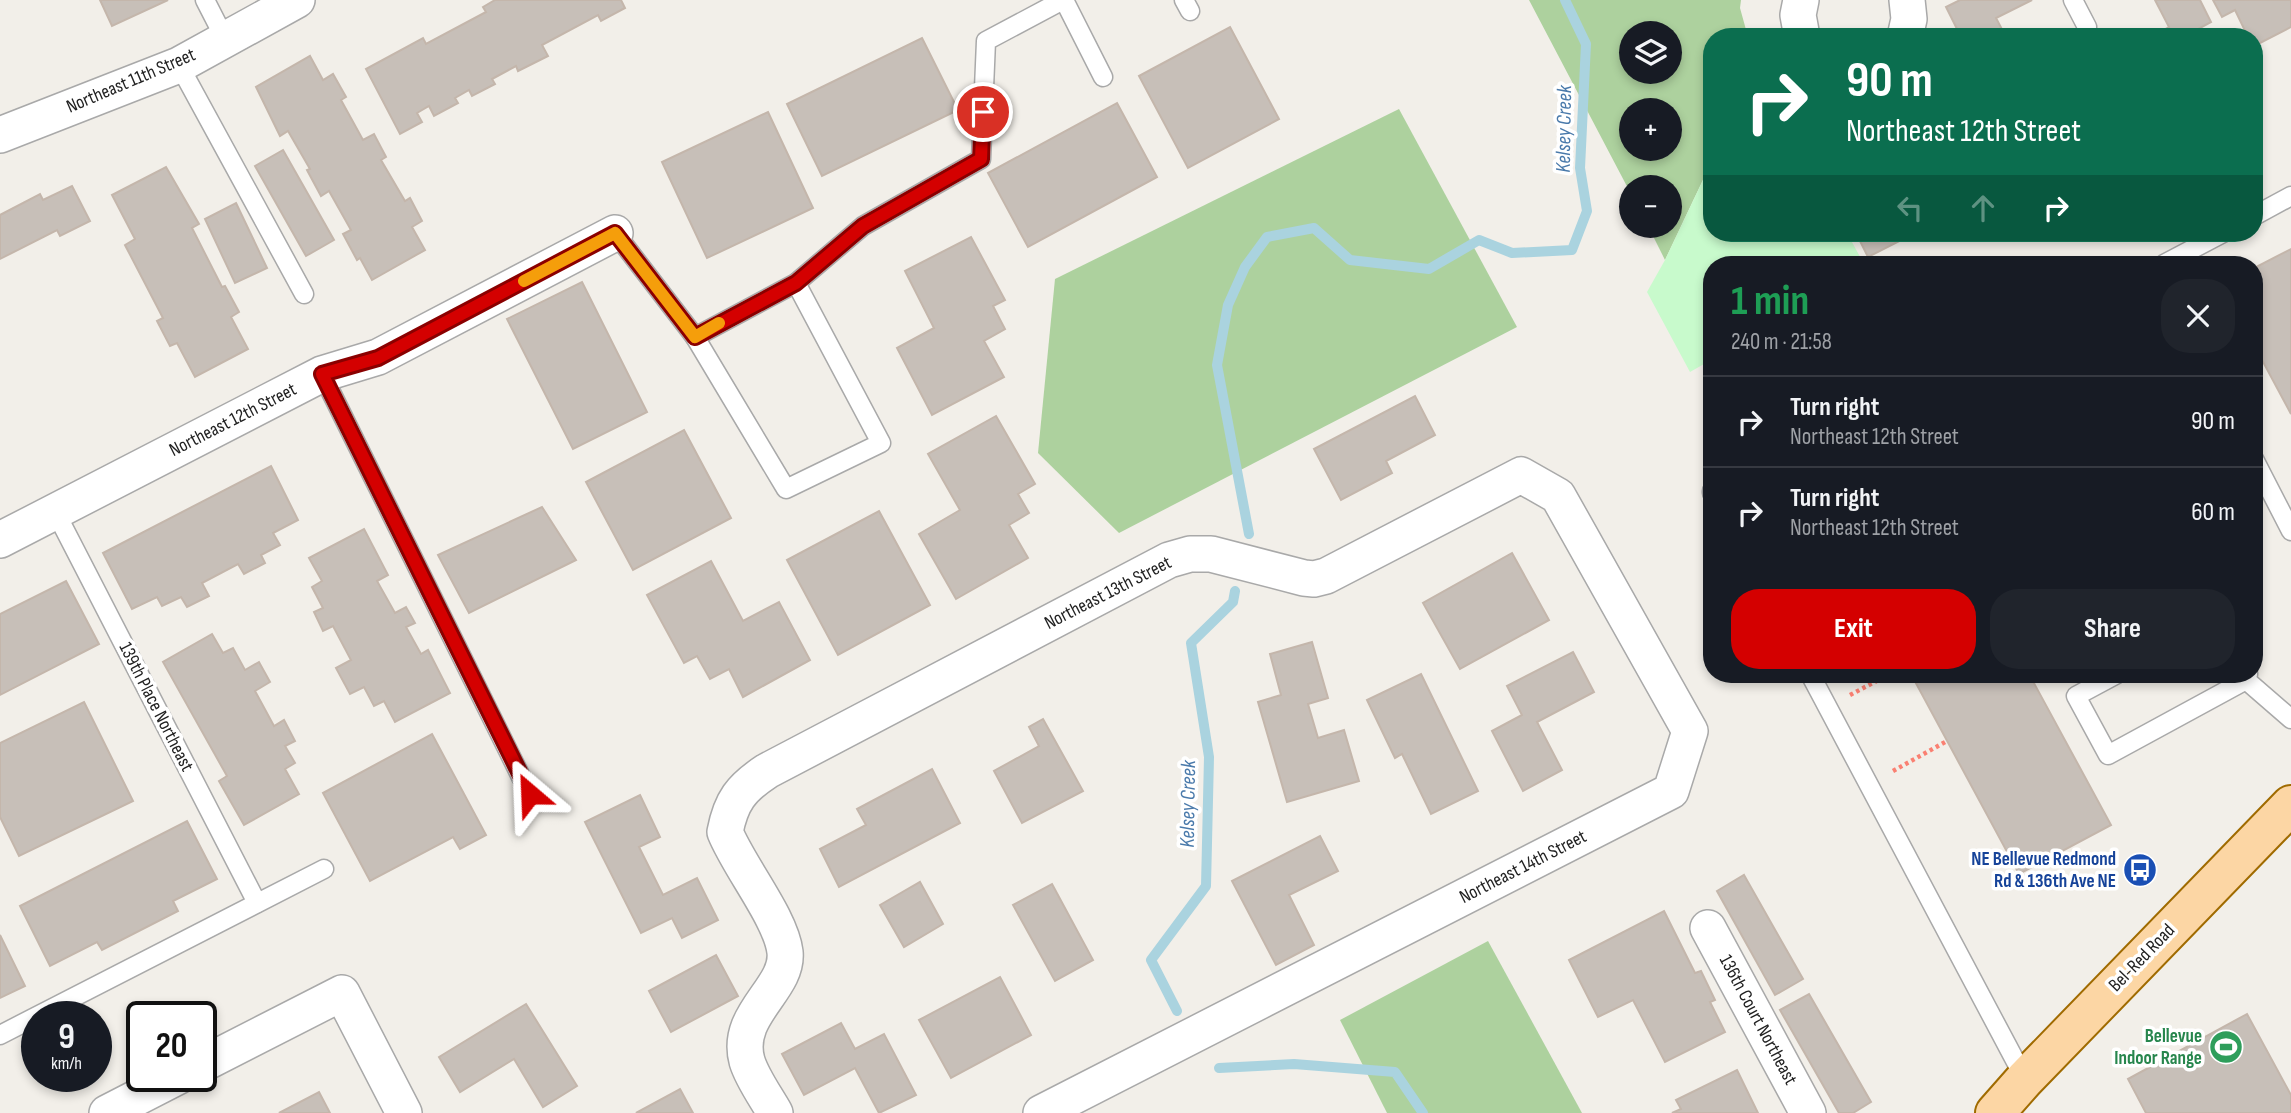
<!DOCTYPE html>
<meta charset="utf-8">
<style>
:root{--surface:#171b24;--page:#20242c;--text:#f1f3f6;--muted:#9ea1a6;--line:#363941;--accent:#d40000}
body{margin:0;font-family:"Sofia Sans Condensed",sans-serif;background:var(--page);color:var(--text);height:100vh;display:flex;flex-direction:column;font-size:26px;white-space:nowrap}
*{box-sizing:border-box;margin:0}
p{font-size:23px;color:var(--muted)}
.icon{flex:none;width:38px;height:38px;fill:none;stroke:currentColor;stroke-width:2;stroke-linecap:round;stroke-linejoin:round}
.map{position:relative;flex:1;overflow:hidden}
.sheet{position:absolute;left:1703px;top:256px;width:560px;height:427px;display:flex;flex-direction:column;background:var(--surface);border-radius:28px;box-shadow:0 4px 10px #0003}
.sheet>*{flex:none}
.banner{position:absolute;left:1703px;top:28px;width:560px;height:214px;border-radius:28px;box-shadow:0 4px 10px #0003;background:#0b6e4f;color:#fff;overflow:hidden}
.controls{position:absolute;left:1619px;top:21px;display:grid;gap:14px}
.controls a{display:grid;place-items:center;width:63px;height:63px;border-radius:50%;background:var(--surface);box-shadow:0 4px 10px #0003;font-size:35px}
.speed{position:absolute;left:21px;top:1001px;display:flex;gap:14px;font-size:35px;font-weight:700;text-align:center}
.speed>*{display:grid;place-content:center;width:91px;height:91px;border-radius:50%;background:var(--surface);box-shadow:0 4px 10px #0003;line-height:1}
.speed small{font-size:18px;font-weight:400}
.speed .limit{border:4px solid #111;border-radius:10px;background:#fff;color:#111}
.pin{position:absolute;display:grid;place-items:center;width:60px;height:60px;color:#fff;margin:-30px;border:4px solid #fff;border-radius:50%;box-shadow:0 2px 7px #0007}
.me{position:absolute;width:77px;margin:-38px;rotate:334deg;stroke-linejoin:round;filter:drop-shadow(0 0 5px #0008)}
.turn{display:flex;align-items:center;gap:24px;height:147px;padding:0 28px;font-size:32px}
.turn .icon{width:91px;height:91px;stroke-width:2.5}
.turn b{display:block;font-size:49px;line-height:60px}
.lanes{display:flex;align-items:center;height:66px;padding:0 28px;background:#0003;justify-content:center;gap:35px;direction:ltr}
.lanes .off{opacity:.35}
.round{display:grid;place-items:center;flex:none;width:74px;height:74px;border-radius:28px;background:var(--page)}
.head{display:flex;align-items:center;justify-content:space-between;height:119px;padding:0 28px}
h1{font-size:42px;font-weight:700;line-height:52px;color:#1e9e55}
.button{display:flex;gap:14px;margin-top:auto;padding:14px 28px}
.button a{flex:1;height:80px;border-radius:28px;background:var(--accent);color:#fff;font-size:28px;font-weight:700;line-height:80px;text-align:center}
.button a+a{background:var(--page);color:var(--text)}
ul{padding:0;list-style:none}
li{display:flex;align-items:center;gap:21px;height:91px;padding:0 28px;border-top:2px solid var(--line)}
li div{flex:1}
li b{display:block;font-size:26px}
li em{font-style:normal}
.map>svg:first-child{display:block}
.forest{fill:#add19e;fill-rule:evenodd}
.park{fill:#c8facc}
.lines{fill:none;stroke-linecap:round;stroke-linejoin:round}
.stream{stroke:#aad3df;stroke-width:10}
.building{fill:#c7bfb8;stroke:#c4b6ab;stroke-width:2}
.lane-casing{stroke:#a9a9a9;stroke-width:21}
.street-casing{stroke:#a9a9a9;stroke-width:38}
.primary-casing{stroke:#a06b00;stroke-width:42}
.path{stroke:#fa8072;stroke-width:4.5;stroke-dasharray:3.5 3.5;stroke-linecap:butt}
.lane{stroke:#fff;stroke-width:18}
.street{stroke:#fff;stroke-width:35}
.primary{stroke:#fcd6a4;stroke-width:38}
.route-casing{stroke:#8a0000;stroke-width:18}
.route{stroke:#d40000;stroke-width:12}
.slow{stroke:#f59e0b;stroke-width:12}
.labels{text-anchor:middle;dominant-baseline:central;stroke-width:7;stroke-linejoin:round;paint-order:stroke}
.street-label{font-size:19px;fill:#222;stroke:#fff}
.transit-label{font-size:19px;font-weight:bold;fill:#164399;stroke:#fff;text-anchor:end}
.leisure-label{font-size:19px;font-weight:bold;fill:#27864d;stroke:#fff;text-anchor:end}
.water-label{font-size:21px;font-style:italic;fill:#4a7aab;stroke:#fff}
</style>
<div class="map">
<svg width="2291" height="1113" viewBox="0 0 2291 1113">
<rect width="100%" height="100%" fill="#f2efe9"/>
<g class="forest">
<path d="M 1529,0 L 1741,0 L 1740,8 L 1748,37 L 1712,37 L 1711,163 L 1665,260 L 1648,226 L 1670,226 L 1670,187 L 1631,187 L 1631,194 ZM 1631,33 L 1670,33 L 1670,72 L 1631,72 ZM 1631,110 L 1670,110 L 1670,149 L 1631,149 Z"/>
<polygon points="1399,109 1517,327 1119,533 1038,453 1055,279"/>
<polygon points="1488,941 1582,1113 1387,1113 1340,1020"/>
</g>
<polygon class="park" points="1711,163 1712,233 1847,233 1864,264 1712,264 1711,360 1690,372 1647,292 1665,260"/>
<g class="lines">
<g class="stream">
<polyline points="1249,534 1217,365 1228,305 1245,267 1267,237 1314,228 1350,260 1429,269 1479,240 1512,253 1572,250 1587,211 1580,168 1586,44 1565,0"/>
<polyline points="1177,1011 1151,960 1206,886 1209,757 1191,643 1233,602 1235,591"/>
<polyline points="1219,1068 1294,1064 1395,1072 1423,1113"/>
</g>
</g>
<g class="building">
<polygon points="100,0 168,0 112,26"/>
<polygon points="495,0 621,0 625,8 601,21 598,15 542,45 548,56 518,71 516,66 492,79 495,84 472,96 469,90 455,98 458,103 434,116 429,106 417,113 422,122 400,134 366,69 423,38 426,44 486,12 483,7"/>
<polygon points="1960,0 2032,0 1996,18 2006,37 1961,37 1946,7"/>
<polygon points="2155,0 2200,0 2211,22 2198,29 2203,37 2151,37 2169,27"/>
<polygon points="2213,0 2291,0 2291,27 2254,46 2254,37 2248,37 2235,10 2222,17"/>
<polygon points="1230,27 1279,119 1188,168 1139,76"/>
<polygon points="922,38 958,110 822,176 787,104"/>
<polygon points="310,56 323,80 333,74 346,97 341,100 363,140 374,134 386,157 381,160 405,201 410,198 422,221 412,227 425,250 372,280 360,258 357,260 343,234 351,230 329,191 321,196 307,170 310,169 288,131 280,136 256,87"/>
<polygon points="1117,103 1157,177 1028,247 988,173"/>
<polygon points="768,112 813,208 707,258 662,162"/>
<polygon points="283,150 334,240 306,256 255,166"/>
<polygon points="166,167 199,224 192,228 222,287 225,286 239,312 231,317 248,349 195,377 177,343 170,346 157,321 163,318 125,245 135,239 112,195"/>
<polygon points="72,186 90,221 60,236 57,230 0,259 0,215 40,194 43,200"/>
<polygon points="236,203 267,268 235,283 205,219"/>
<polygon points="1856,233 1915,233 1868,257"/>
<polygon points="971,237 1005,300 993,306 1005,329 984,341 1004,377 932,415 897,348 934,328 905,271"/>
<polygon points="2291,249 2291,414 2254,345 2254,268"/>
<polygon points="582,282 647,412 573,449 507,319"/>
<polygon points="1415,396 1435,435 1386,461 1392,473 1341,500 1314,449"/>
<polygon points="996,416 1035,484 1018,494 1029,513 1009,525 1028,558 956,599 919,534 960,510 928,454"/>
<polygon points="684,430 731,518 633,570 586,482"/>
<polygon points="271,466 298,520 273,533 280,545 261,555 265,563 244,574 238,564 202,583 209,596 187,607 181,597 162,606 157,597 132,609 103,553"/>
<polygon points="542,507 576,560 469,613 438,555"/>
<polygon points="879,511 930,605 838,655 787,560"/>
<polygon points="364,529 388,575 377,581 395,613 406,607 415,623 406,627 421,654 428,650 450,693 395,722 384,701 374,706 364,687 350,694 336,668 351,660 333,626 323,631 314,612 323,608 312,587 322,581 309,558"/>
<polygon points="1512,553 1549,620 1460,669 1423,603"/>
<polygon points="711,561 743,621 779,602 810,660 743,697 729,669 710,679 697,656 684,663 647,595"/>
<polygon points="66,581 99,644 0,695 0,614"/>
<polygon points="212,634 223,653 233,648 245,670 259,662 270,682 255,691 274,726 284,720 295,741 285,746 295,763 285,769 299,794 244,825 219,781 227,776 163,662"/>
<polygon points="1312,642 1328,698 1308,704 1318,738 1344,730 1359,781 1287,802 1258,702 1281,695 1270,654"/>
<polygon points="1573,652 1594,692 1537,722 1562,770 1523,791 1492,731 1522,715 1507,686"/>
<polygon points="1421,674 1478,791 1431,814 1402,754 1395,758 1367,700"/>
<polygon points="1911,674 2029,674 2111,825 2019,874"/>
<polygon points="84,702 133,801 19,856 0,817 0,743"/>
<polygon points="1043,719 1083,791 1022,823 994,771 1039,746 1029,727"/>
<polygon points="432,734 486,835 460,849 453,837 370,881 323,793"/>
<polygon points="932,769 960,823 839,887 820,849 866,825 857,809"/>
<polygon points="640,795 660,837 639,847 663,895 697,878 718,920 682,938 672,918 641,933 585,822"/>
<polygon points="187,821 217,879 173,901 178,911 102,950 97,942 50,966 20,906"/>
<polygon points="1320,836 1338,871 1289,895 1314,945 1276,965 1232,881"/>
<polygon points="1744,875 1803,979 1775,995 1717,891"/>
<polygon points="920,882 943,924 904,947 880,905"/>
<polygon points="1052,884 1093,960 1055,981 1013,905"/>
<polygon points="1664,911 1695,973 1701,971 1715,1000 1710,1002 1725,1032 1665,1062 1633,1000 1598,1017 1569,960"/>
<polygon points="0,935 25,986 0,998"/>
<polygon points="716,955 738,996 671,1032 649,991"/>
<polygon points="1000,977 1031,1035 951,1078 919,1020"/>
<polygon points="1809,994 1871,1102 1853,1113 1839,1113 1780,1010"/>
<polygon points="526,1004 577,1086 543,1107 514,1059 460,1092 439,1057"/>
<polygon points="2247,1014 2291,1095 2291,1113 2146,1113 2128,1079"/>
<polygon points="841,1023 855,1049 884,1034 916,1095 879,1113 855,1068 804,1095 782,1054"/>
<polygon points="1737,1070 1758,1113 1672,1113 1681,1109 1676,1100"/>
<polygon points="680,1089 693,1113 636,1113"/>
<polygon points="319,1092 330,1113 279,1113"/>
</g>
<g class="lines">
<g class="lane-casing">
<g id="lane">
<polyline points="205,0 225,39"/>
<polyline points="1064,0 1103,77"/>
<polyline points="1184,0 1190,11"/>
<polyline points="2073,0 2087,27"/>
<polyline points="179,65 304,294"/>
<polyline points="2254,216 2291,196"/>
<polyline points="615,233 695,337 796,283 863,226 981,159 986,41 1063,0"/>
<polyline points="2164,264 2223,233"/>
<polyline points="695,337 786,489 881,443 796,283"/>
<polyline points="322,374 530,795"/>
<polyline points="2254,459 2291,531"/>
<polyline points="1712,491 1712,493"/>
<polyline points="55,511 257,903"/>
<polyline points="1810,674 2025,1079"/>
<polyline points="2117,674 2076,696 2108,755 2246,680 2248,674"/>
<polyline points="2246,680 2291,719"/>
<polyline points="0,1035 324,869"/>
</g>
</g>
<g class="street-casing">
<g id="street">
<polyline points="1801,0 1798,15 1802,37"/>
<polyline points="1905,37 1909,19 1907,0"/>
<polyline points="0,135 179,65 297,0"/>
<polyline points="0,540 322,374 378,357 615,233"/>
<polyline points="1708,928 1808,1113"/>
<polyline points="201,1065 342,993 404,1113"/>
<polyline points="107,1113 179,1076"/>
<path d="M 775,1113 C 766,1097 752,1078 747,1061 C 734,1014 789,989 785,952 C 781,918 739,867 725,832 C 731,801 741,788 767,771 L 1169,560 L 1190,554 L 1211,554 L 1304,578 L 1314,579 L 1326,576 L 1521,475 L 1558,496 L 1690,731 L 1671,791 L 1041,1113"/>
</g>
</g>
<g class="primary-casing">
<polyline id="primary" points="1995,1113 2025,1079 2291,805"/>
</g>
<g class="path">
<polyline points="1850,695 1890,674"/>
<polyline points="1893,771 1947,741"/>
</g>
<use href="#lane" class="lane"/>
<use href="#street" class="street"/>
<use href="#primary" class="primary"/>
</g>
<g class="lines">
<g class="route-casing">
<polyline id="route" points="530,794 322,374 378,358 615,233 695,337 796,283 863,226 981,159 983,112"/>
</g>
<use href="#route" class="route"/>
<polyline class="slow" points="524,281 615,233 695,337 719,323"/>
</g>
<defs>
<g id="bus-disc" transform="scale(1.75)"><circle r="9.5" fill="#1a4fb4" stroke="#fff"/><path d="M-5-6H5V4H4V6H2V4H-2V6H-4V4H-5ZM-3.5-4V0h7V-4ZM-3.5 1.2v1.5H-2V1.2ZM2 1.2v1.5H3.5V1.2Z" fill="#fff"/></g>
<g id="stadium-disc" transform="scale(1.75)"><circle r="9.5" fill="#2e9e5b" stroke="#fff"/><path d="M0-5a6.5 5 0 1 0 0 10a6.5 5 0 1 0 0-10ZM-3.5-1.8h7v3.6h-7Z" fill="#fff"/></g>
</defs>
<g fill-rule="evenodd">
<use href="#bus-disc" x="2140" y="870"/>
<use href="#stadium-disc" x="2226" y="1047"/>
</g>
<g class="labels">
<g class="street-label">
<text transform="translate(131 81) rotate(-23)">Northeast 11th Street</text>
<text transform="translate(233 420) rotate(-27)">Northeast 12th Street</text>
<text transform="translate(1108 593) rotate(-27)">Northeast 13th Street</text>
<text transform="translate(156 707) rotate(63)">139th Place Northeast</text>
<text transform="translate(1523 867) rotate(-27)">Northeast 14th Street</text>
<text transform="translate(2142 958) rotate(-46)">Bel-Red Road</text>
<text transform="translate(1758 1020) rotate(62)">136th Court Northeast</text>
</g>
<g class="transit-label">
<text x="2116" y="859">NE Bellevue Redmond<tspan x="2116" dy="22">Rd &amp; 136th Ave NE</tspan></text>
</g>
<g class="leisure-label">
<text x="2202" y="1036">Bellevue<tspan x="2202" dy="22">Indoor Range</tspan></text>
</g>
<g class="water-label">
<text transform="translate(1564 129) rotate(-89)">Kelsey Creek</text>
<text transform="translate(1188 804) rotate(-89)">Kelsey Creek</text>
</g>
</g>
</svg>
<div class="controls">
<a><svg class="icon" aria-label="layers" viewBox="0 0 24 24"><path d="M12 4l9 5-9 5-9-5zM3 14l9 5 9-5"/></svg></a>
<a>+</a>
<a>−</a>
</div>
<div class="speed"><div>9<small>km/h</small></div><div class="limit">20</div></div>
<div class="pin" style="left:983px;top:112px;background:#d93025"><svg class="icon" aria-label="arrive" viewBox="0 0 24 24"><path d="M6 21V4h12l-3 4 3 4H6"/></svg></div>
<svg class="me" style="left:530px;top:794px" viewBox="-20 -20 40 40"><path d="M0-17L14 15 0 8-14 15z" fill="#d40000" stroke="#fff" stroke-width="4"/></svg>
<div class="banner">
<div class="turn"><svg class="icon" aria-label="right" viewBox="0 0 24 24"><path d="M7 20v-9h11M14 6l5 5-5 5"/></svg><div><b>90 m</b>Northeast 12th Street</div></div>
<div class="lanes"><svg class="icon off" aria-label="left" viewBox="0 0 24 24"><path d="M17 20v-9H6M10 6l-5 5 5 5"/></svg><svg class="icon off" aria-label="ahead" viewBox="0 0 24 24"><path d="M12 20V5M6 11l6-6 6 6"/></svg><svg class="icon" aria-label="right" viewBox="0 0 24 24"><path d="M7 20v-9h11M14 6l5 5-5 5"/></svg></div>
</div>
<section class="sheet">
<div class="head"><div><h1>1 min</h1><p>240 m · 21:58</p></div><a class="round"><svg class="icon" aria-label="close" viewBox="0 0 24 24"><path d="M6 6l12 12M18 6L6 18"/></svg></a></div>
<ul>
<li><svg class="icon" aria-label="right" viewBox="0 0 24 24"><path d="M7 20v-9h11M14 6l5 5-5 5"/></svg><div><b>Turn right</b><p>Northeast 12th Street</p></div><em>90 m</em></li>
<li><svg class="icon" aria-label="right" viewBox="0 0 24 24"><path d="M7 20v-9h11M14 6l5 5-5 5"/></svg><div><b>Turn right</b><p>Northeast 12th Street</p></div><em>60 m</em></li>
</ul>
<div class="button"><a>Exit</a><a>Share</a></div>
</section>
</div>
